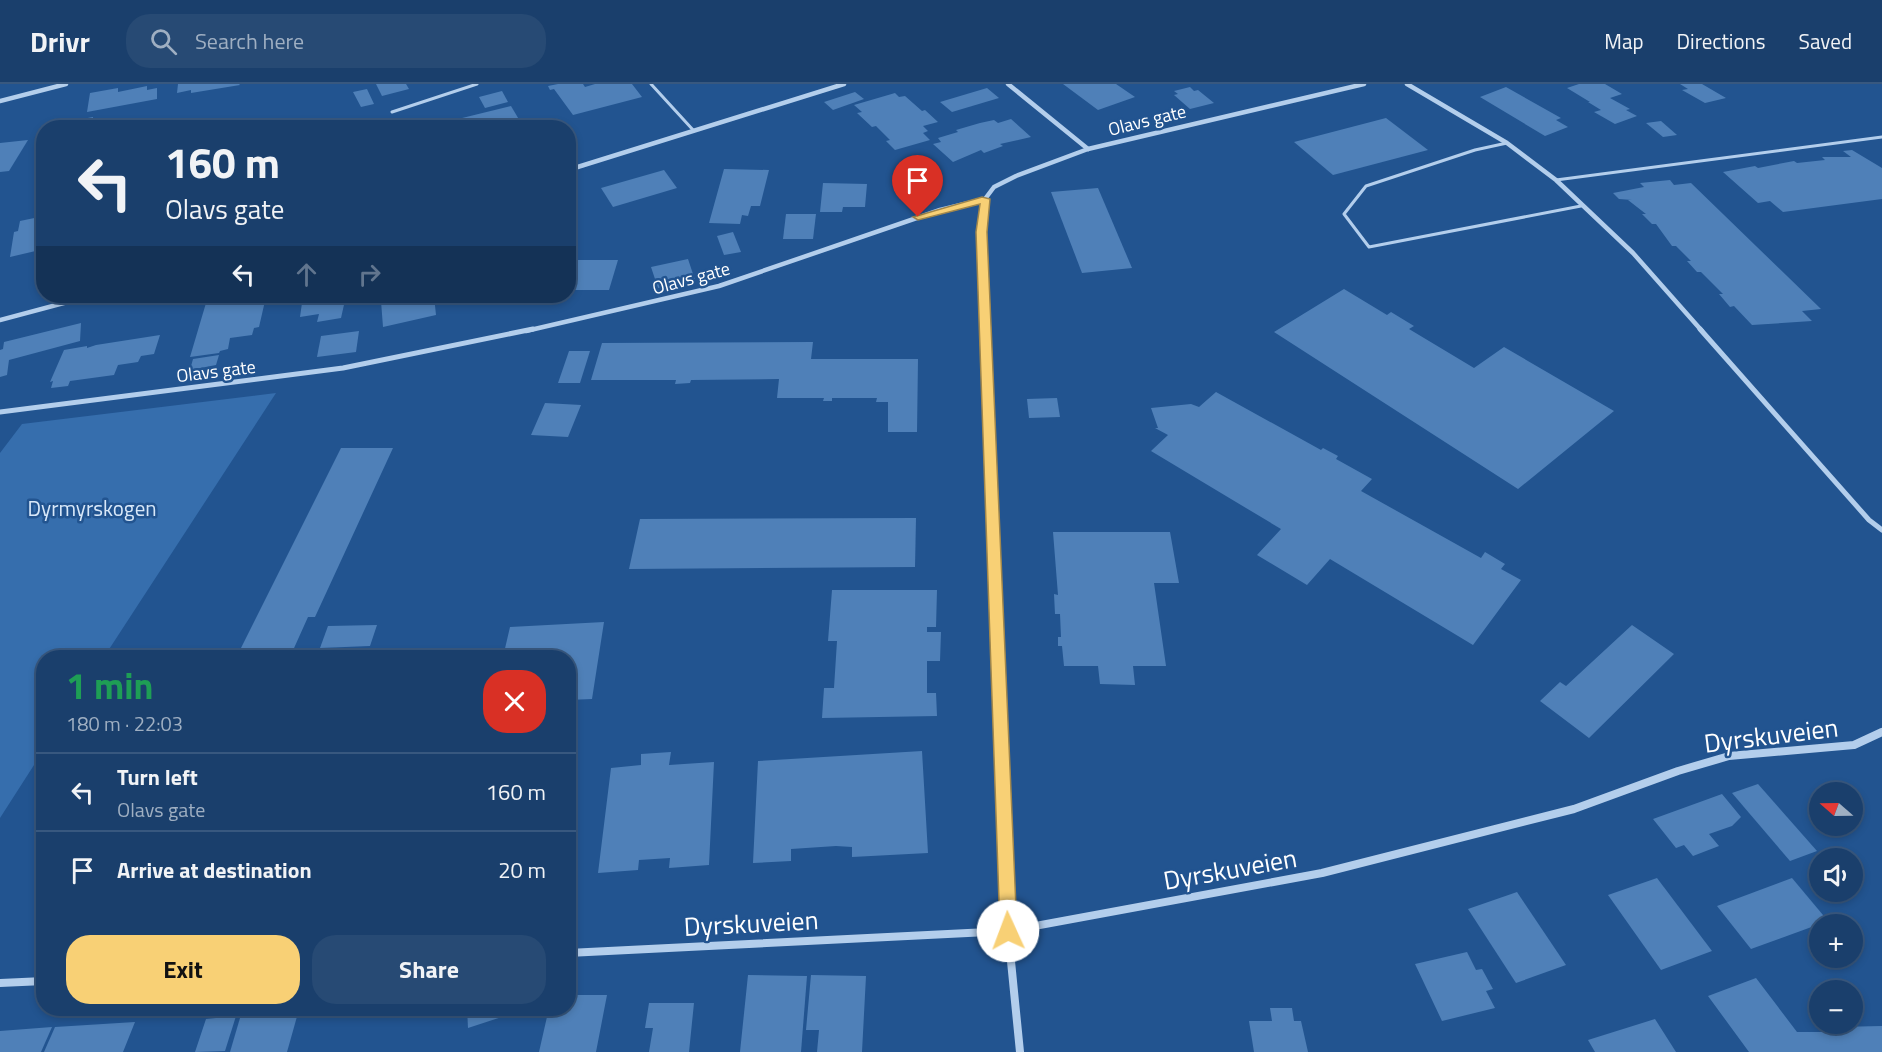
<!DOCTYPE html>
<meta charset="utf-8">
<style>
:root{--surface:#1a3f6c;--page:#274a74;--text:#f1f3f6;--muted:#9fafc2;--line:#38587f;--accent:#f8d075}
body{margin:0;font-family:"Titillium Web",sans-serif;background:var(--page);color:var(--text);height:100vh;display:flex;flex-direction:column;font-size:22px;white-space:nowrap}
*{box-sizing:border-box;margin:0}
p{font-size:20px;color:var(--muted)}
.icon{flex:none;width:33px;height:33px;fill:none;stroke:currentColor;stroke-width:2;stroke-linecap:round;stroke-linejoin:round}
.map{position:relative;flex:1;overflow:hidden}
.drawer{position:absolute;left:36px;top:566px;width:540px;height:366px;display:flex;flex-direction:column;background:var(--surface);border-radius:24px;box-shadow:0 3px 9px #0003,0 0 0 2px var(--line)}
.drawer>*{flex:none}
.hud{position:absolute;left:36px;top:36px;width:540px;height:183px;border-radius:24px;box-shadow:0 3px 9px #0003,0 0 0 2px var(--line);background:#1a3f6c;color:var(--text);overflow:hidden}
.needle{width:39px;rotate:290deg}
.tools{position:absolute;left:1809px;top:698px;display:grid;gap:12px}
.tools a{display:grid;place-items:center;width:54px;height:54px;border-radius:50%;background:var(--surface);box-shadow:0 3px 9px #0003,0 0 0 2px var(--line);font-size:30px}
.pin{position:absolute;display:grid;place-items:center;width:51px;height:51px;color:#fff;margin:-62px -26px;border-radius:50% 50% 50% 0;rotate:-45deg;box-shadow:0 0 6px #0007}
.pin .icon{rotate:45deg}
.me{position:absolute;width:66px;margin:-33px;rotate:358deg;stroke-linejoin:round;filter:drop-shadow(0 0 4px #0008)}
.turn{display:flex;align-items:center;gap:21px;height:126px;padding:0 30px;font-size:27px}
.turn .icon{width:78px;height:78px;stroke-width:2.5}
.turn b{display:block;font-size:42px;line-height:51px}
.lanes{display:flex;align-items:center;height:57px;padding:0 30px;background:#0003;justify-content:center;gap:30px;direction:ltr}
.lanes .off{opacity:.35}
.round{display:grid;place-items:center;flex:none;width:63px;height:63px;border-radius:24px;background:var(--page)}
.headline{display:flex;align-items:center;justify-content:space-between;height:102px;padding:0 30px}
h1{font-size:36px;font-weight:700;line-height:45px;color:#1e9e55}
.cta{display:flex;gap:12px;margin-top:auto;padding:12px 30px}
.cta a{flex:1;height:69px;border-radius:24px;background:var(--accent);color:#111;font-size:24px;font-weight:700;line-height:69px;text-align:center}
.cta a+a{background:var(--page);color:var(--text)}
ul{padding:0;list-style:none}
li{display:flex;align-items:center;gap:18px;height:78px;padding:0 30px;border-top:2px solid var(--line)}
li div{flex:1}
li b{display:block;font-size:22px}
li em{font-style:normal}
header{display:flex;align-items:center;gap:36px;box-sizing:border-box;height:84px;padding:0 30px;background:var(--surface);border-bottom:2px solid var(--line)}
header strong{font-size:28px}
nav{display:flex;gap:33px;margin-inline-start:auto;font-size:21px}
.search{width:420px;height:54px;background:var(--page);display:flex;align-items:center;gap:15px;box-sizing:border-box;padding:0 21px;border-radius:24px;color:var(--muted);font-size:22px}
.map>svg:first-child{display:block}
.green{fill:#366ead}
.building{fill:#4f80b8}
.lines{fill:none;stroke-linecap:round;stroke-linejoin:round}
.service{stroke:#b3ceec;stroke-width:3}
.minor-far2{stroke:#b3ceec;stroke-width:4.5}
.minor-far1{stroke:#b3ceec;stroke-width:5}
.minor{stroke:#b3ceec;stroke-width:8}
.route{fill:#f8d075;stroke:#a1874c;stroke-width:1.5}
.labels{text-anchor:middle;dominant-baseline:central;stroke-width:5;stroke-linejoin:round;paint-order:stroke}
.far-street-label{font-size:18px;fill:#fff;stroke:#225490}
.park-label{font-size:21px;fill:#d8e8f9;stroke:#225490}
.near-street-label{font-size:26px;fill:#fff;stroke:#225490}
</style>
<header>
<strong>Drivr</strong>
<div class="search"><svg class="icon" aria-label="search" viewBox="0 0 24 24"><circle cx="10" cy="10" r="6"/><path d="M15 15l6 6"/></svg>Search here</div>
<nav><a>Map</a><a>Directions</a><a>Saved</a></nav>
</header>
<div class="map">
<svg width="1882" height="968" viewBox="0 0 1882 968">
<rect width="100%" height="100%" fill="#225490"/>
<polygon class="green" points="276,309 104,573 44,573 43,667 0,734 0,369 22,340"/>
<g class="building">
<polygon points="178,0 239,0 240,1 191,9 191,6 177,9"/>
<polygon points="376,0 406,0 409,5 382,12"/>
<polygon points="558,0 583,0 585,3 595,0 632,0 642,13 573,31 554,5 550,6 548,2"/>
<polygon points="1063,0 1116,0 1135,13 1098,26"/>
<polygon points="1579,0 1605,0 1622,10 1610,14 1630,25 1626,26 1637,32 1615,40 1594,28 1601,26 1588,18 1590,18 1567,4"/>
<polygon points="1680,0 1702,0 1726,14 1705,19 1682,6 1688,5"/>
<polygon points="147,2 147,6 157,4 157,15 87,28 90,9 118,4 118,8"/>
<polygon points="1190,3 1194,7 1198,6 1214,19 1190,25 1174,11 1178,10 1174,7"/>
<polygon points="1506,3 1561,34 1556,36 1568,43 1545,52 1480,13"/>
<polygon points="987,4 999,14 952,28 940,18"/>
<polygon points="367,5 374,20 361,23 353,8"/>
<polygon points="502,7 508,18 485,24 479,13"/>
<polygon points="855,8 864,15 833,26 824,18"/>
<polygon points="895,9 899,13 905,12 922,27 925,26 938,38 923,42 928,47 923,49 930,56 895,66 886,57 890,56 876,42 872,43 857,29 862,28 854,21"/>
<polygon points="511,22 524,44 458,44 454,36"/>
<polygon points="93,33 92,44 61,44 62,39"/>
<polygon points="1386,34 1428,66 1333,91 1294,58"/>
<polygon points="1011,35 1031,53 1000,60 1003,62 984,69 981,66 953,78 933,60 941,58 938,54 958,48 956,46 980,39 994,36 998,39"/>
<polygon points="1661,37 1677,51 1663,53 1646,39"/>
<polygon points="28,56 9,87 0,88 0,59"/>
<polygon points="1852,66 1882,84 1882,115 1783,128 1770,117 1758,119 1723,88 1755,82 1758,84 1794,77 1797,79 1825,76 1822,73 1851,73 1843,67"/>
<polygon points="724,85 769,86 760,122 751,122 748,132 742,131 740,140 709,139"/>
<polygon points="913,85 932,104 915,110 896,90"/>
<polygon points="664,86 677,104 613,123 601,104"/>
<polygon points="1670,96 1674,101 1691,99 1821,225 1802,227 1812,237 1752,241 1734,222 1730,223 1719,210 1723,210 1701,188 1697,188 1687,177 1691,177 1676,162 1672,162 1656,140 1652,140 1642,130 1646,130 1628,116 1632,116 1619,115 1613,109 1644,103 1640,99"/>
<polygon points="823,99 867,100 865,123 843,123 842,128 820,128"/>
<polygon points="1098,104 1132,184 1082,189 1051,108"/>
<polygon points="786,130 816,130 813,155 783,155"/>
<polygon points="44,132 44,165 10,173 14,148 18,147 20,137"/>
<polygon points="733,148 741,168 724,171 717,152"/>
<polygon points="688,175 695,196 658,204 651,183"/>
<polygon points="575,176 618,176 609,206 568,206 568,196"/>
<polygon points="1344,205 1387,231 1391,228 1414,242 1409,245 1474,284 1504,263 1614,327 1518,405 1274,248"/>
<polygon points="303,212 346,212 341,234 317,238 319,230 300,233"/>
<polygon points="387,212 434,212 436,231 383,243 381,217 387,216"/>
<polygon points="257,214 256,218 265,217 259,243 254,244 252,251 230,254 228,265 220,267 219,269 190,273 206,219"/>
<polygon points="81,239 80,257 9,276 7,291 0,293 0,266 3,265 4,258"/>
<polygon points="359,247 356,268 317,273 321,252"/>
<polygon points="160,251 154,270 141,272 138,278 118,281 114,291 70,297 68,302 51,304 53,297 50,298 64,266 87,262 87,264 96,261"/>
<polygon points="813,258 811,275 918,275 917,348 888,348 888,318 876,318 877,314 832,314 832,317 823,317 824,314 777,314 779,295 691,296 690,299 675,300 676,296 591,296 602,259"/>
<polygon points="569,267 590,267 580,299 558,299"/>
<polygon points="219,271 216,281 190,286 193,275"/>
<polygon points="1216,308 1321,366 1323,364 1338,372 1336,375 1372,395 1361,407 1481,474 1485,468 1505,480 1501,485 1521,496 1473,561 1330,475 1307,501 1257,471 1281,445 1151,367 1168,351 1155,344 1158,344 1151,324 1191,320 1199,323"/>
<polygon points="1057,314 1060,333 1029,334 1027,315"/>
<polygon points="545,319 581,321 568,353 531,351"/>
<polygon points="341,364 393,364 315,533 308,533 290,573 229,573 233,565 240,566"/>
<polygon points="916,434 915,483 629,485 640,435"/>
<polygon points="1053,448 1170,448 1179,499 1154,499 1166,582 1133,582 1135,601 1100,600 1098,582 1064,582 1062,562 1058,562 1058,553 1061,553 1060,530 1055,530 1054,510 1058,511"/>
<polygon points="832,506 937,506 936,543 927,543 927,548 941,548 940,577 927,577 927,609 936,609 937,632 822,634 824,604 834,604 837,557 828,557"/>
<polygon points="604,538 592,615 568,616 568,573 503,573 510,543"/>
<polygon points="377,541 370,562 320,564 328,542"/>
<polygon points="1632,541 1674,570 1589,654 1540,617 1560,598 1566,602"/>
<polygon points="922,667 928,769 852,773 852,763 836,762 791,765 791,777 753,779 758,677"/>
<polygon points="671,668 669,681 714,678 709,781 669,784 670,774 639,776 638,786 598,789 611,684 641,681 641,670"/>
<polygon points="1758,700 1817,767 1790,777 1732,709"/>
<polygon points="1722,710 1741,733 1732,742 1709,750 1719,762 1693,772 1684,761 1676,764 1653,735"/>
<polygon points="1657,794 1712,867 1661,886 1608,811"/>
<polygon points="1792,794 1828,837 1751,865 1717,822"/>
<polygon points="1517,808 1566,881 1516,899 1468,825"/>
<polygon points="1467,868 1476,886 1482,885 1493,905 1486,907 1495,924 1442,937 1415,880"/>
<polygon points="748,891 807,892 801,968 740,968"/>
<polygon points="811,891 866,892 862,968 817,968 819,946 806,946"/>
<polygon points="1756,894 1797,948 1840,948 1837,943 1882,942 1882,968 1749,968 1708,912"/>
<polygon points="568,911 607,911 596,968 539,968 549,924 568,924"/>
<polygon points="649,919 694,919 689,968 649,968 653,944 645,944"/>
<polygon points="467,924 517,924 517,928 468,944"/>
<polygon points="1270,924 1292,924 1294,937 1301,937 1308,968 1254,968 1249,937 1272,937"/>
<polygon points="298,929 287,968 230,968 240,934"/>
<polygon points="236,932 225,967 195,968 206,935"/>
<polygon points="1655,935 1676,968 1595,968 1588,956"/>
<polygon points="135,938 123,968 44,968 55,943"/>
<polygon points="52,943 41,968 0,968 0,947"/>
</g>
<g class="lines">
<g class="service">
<polyline points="651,0 694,47"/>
<polyline points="392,28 477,0"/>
<polyline points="1507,59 1475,66 1366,102 1344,130 1369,163 1581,122"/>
<polyline points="1556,96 1882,53"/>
</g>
<g class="minor-far2">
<polyline points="1008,0 1088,65"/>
<polyline points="1407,0 1507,59 1556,96 1633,169 1702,247"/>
<polyline points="0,17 66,0"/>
<polyline points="568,86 844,0"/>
<polyline points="985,115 982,148 986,247"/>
<polyline points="0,236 90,212"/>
<polyline points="526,247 719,202 940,126 985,115 994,103 1016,92 1088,65 1364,0"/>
</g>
<g class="minor-far1">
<polyline points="986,245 997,563"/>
<polyline points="1700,245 1869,436 1882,446"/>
<polyline points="0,328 343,284 533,245"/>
</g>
<g class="minor">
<polyline points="997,561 1008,847 1020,968"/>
<polyline points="568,869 1008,847 1322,789 1574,725 1678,687 1729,672 1854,661 1882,648"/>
<polyline points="0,899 44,897"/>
</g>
</g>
<polygon class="route" points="982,113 990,115 987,148 1017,847 1015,853 1008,855 1002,853 1000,847 976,148 980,120 918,136 913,133"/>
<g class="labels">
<g class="far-street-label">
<text transform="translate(1147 36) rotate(-14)">Olavs gate</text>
<text transform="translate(691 194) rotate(-15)">Olavs gate</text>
<text transform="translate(216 287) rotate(-7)">Olavs gate</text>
</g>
<g class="park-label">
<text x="92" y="424">Dyrmyrskogen</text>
</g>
<g class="near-street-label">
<text transform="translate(1771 651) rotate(-7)">Dyrskuveien</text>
<text transform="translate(1230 785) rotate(-10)">Dyrskuveien</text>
<text transform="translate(751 839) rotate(-3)">Dyrskuveien</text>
</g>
</g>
</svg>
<div class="tools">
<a><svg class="needle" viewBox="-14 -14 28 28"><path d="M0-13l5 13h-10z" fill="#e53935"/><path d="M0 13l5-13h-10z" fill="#9fafc2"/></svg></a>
<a><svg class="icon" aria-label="sound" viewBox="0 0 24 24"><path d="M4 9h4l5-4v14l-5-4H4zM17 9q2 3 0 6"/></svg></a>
<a>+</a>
<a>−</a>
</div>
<div class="pin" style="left:918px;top:133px;background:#d93025"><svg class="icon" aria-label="arrive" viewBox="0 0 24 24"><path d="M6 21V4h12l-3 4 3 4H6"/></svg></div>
<svg class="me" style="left:1008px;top:847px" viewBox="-20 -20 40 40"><circle r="19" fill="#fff"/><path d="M0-13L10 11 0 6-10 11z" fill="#f8d075"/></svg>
<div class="hud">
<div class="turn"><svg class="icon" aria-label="left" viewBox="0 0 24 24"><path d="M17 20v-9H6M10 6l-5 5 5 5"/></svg><div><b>160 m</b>Olavs gate</div></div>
<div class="lanes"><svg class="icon" aria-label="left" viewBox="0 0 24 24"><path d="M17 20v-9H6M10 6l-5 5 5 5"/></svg><svg class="icon off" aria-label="ahead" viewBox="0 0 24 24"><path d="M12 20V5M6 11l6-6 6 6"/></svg><svg class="icon off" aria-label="right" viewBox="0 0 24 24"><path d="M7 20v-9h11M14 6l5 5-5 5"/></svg></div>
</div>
<section class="drawer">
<div class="headline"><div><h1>1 min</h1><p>180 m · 22:03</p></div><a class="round" style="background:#d93025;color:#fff"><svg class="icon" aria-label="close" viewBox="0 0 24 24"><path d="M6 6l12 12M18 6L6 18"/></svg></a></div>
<ul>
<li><svg class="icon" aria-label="left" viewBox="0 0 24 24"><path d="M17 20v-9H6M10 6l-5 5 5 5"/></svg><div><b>Turn left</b><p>Olavs gate</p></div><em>160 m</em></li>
<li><svg class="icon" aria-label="arrive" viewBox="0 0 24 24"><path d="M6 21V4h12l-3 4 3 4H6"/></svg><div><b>Arrive at destination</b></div><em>20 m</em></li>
</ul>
<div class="cta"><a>Exit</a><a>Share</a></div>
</section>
</div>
